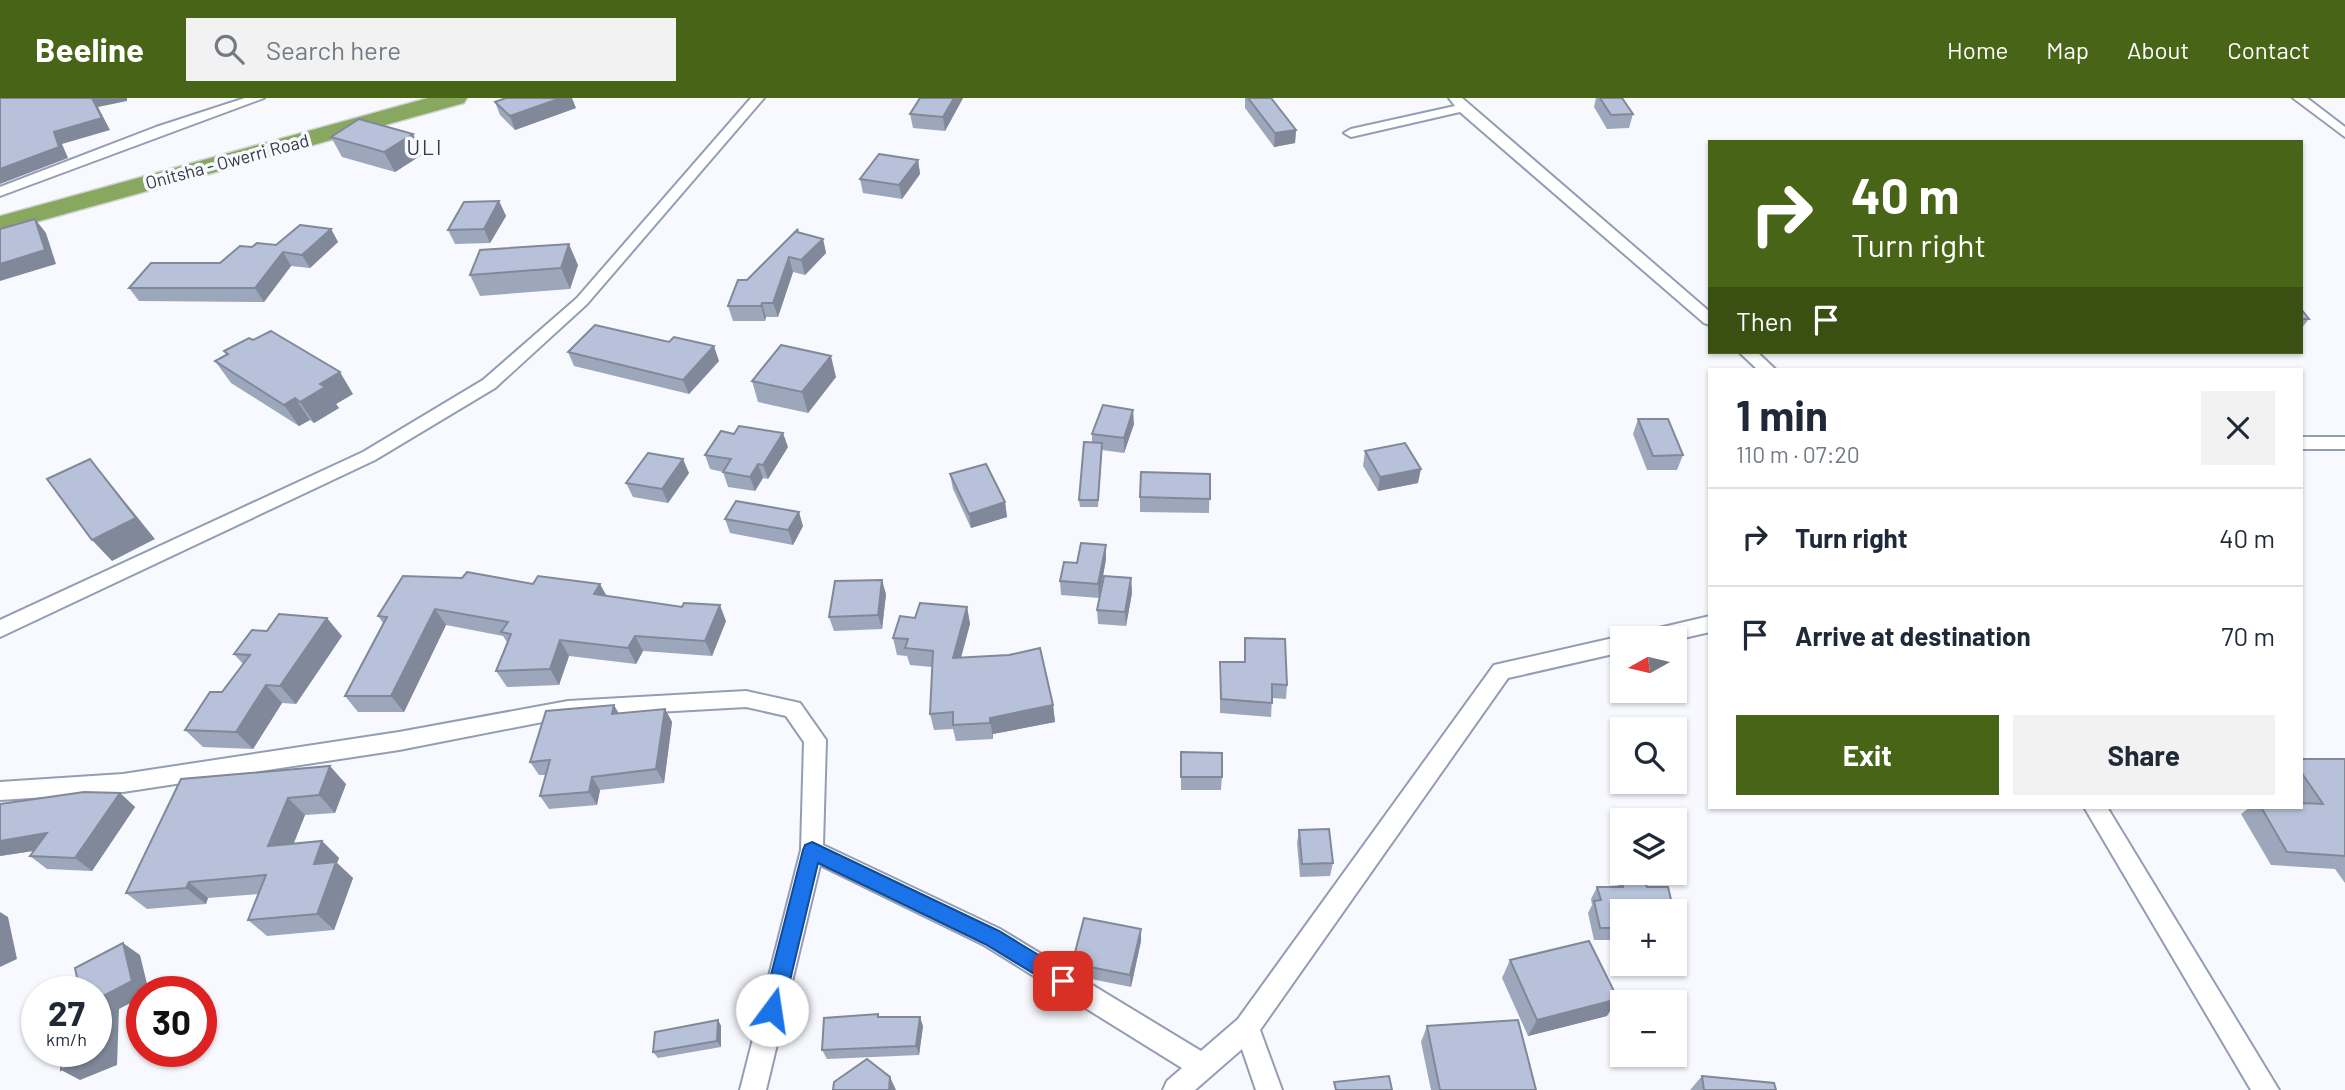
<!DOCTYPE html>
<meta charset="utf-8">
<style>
:root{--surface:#fff;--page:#f2f2f3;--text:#1f2937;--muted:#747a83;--line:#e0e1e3;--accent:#486417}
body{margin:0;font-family:Barlow,sans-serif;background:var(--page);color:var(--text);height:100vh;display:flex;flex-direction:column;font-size:26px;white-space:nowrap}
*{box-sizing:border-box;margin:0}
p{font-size:23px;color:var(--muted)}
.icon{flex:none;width:38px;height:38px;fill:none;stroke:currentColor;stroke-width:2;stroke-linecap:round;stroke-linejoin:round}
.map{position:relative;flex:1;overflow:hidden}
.panel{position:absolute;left:1708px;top:270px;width:595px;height:441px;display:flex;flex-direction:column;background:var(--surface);border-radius:0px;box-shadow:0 2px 5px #0004}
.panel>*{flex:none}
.banner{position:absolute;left:1708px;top:42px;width:595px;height:214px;border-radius:0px;box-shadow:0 2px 5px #0004;background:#486417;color:#fff;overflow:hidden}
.needle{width:46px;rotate:262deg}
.tools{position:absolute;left:1610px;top:528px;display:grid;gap:14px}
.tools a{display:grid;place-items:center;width:77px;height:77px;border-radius:0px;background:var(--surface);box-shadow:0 2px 5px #0004;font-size:35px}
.speed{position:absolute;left:21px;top:878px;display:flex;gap:14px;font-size:35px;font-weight:700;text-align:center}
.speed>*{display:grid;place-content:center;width:91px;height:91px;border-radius:50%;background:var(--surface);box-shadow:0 2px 5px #0004;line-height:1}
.speed small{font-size:18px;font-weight:400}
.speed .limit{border:10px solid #d22;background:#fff;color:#111}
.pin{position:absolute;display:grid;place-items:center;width:60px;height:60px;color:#fff;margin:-30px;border-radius:14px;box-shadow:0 4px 10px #0006}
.me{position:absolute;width:77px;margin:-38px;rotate:14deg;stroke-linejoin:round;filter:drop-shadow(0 0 5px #0008)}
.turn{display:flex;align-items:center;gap:24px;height:147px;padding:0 28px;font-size:32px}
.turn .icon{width:91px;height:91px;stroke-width:2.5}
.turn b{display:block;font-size:49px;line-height:60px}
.then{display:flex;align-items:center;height:66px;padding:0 28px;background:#0003;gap:14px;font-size:26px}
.round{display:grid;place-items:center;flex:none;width:74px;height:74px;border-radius:0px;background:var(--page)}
.headline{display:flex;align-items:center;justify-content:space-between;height:119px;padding:0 28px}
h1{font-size:42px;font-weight:700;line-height:52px}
.primary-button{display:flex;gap:14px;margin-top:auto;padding:14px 28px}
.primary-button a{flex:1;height:80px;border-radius:0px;background:var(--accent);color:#fff;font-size:28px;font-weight:700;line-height:80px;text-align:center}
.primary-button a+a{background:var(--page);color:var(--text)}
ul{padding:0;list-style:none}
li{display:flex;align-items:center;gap:21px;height:98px;padding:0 28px;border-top:2px solid var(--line)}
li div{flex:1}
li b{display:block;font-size:26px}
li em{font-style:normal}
header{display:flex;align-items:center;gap:42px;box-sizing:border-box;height:98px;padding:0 35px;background:var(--accent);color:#fff}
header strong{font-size:33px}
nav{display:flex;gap:38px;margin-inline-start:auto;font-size:24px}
.search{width:490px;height:63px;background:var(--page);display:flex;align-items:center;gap:18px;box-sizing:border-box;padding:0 24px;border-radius:0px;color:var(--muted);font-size:26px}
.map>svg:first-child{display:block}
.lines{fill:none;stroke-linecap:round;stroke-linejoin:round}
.street-casing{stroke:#939db4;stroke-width:4}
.highway-casing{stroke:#d3d4d6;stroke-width:3}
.street{fill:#fff;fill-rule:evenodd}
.highway{fill:#89a85f;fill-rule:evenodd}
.wall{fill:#9da7bb}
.shaded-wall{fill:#808899}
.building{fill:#b7c2da;stroke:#808899;stroke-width:2}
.route{fill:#1a73e8;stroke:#114b97;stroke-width:2}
.labels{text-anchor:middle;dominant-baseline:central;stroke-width:7;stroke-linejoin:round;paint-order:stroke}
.far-street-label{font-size:18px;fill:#353a43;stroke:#f7f9fe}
.far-quarter-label{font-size:21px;letter-spacing:2px;fill:#353a43;stroke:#f7f9fe}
</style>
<header>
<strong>Beeline</strong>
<div class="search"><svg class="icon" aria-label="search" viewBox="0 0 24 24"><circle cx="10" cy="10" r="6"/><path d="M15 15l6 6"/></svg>Search here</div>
<nav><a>Home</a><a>Map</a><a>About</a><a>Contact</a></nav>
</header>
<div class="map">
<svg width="2345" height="992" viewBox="0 0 2345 992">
<rect width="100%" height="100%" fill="#f7f9fe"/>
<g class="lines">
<g class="street-casing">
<g id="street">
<polygon points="245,0 264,0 0,98 0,89 156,29"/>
<polygon points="751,0 764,0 587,206 495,290 375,362 0,539 0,522 363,354 483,282 577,200"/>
<polygon points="1449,0 1462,0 1710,214 1710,227 1704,225 1460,14 1351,39 1344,35 1351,31 1455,8"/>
<polygon points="2293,0 2307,0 2345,29 2345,39"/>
<polygon points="1739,254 1757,254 1775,271 1757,271"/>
<rect x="2301" y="339" width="44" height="12"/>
<polygon points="1710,518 1710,534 1675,542 1636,541 1639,536 1646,533"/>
<polygon points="1622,538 1629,541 1622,541 1622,554 1508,580 1260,932 1282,992 1256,992 1242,951 1195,992 1163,992 1167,983 1182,970 984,847 820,767 766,992 740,992 801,752 804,644 786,618 746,609 568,619 399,652 123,694 0,702 0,684 123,676 399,634 568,603 746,593 800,605 826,642 823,747 1000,831 1201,953 1238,921 1494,567"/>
<polygon points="2084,709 2107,709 2279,992 2251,992"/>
</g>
</g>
<g class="highway-casing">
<polygon id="highway" points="428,0 467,0 464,5 0,134 0,118"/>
</g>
<use href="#street" class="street"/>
<use href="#highway" class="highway"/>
</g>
<g class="wall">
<polygon points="963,0 945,33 913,30 910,16"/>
<polygon points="1245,0 1271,0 1296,32 1295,45 1274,49 1245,10"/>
<polygon points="1596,0 1622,0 1633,16 1629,30 1607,31 1594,9"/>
<polygon points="495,4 576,10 515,32 500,17"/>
<polygon points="331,39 423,56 395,74 342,59"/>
<polygon points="918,62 920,76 902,101 863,95 860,81"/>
<polygon points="499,103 506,118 490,145 455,146 448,132"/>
<polygon points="331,131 338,144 310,170 291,168 264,204 139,203 129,190 220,165 252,149 276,147"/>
<polygon points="799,135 823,141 826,155 805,177 793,174 778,219 766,219 765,223 733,223 728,208 747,182"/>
<polygon points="578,167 570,191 480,198 470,177"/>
<polygon points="2301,211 2309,221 2301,231"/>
<polygon points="224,253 353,296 336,306 339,310 314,325 310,322 299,328 231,285 215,263 226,257"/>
<polygon points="568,254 719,263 689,296 574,268"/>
<polygon points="836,279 808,315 758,304 752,283"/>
<polygon points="1638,321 1683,357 1677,372 1647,372 1633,336"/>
<polygon points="1134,326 1124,355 1102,352 1098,409 1080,409 1079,402 1092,344 1092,336"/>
<polygon points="788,349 768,381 763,380 755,393 728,389 723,374 710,371 705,357"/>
<polygon points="1365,353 1418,385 1378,393 1363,368"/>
<polygon points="689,375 668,405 633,399 626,385"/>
<polygon points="950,376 1005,404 1007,419 971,430 953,391"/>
<polygon points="1210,376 1209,415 1140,414 1140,399"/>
<polygon points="725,421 803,428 793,447 730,435"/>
<polygon points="1106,447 1106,461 1099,500 1061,497 1060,483 1077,465"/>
<polygon points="403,478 606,498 726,523 712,558 643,553 636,566 569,558 559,587 507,589 496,573 507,544 503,538 446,527 404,614 358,614 345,598 383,525 378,518"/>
<polygon points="1131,480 1132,495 1126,528 1098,526 1097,512"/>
<polygon points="886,496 882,531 834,533 829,519"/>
<polygon points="967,509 970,526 961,560 1053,607 1055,624 993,636 993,641 956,643 953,631 934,632 930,616 932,569 910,567 907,558 897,557 893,540 915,520"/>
<polygon points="342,538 296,606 282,605 253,651 203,649 185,632 222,594 243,566 234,556"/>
<polygon points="1245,540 1287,587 1286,601 1272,600 1271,619 1220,615 1220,564 1244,564"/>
<polygon points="665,611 672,624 664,685 600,692 597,707 549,711 540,698 546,677 539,677 530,664 619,616"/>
<polygon points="1181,654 1222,679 1221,692 1181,692"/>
<polygon points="2301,661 2345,661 2345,785 2335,771 2271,767 2241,716 2250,709 2301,709"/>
<polygon points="181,681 346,686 335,715 305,717 293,746 322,743 339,760 337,765 353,780 334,832 267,838 248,822 259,796 208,800 206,806 147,811 126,795"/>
<polygon points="120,695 135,709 92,773 47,771 30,758 34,753 0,758 0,706"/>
<polygon points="1299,732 1333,765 1330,778 1300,779 1297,745"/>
<polygon points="1621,781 1647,789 1622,814 1622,842 1594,842 1588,815 1592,807 1591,801 1597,789 1617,789"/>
<polygon points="1141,843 1131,889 1086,880 1075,873 1073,862"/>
<polygon points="1510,862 1607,918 1528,938 1502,880"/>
<polygon points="879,919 923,928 919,957 827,961 822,952"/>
<polygon points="718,922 721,928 721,949 658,960 653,954"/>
<polygon points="1427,928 1536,992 1431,992 1421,944"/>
<polygon points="1702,978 1776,992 1690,992"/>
</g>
<g class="shaded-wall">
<polygon points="92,0 127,0 127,3 98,9 110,32 62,46 68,60 0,86 0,71"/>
<polygon points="561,0 572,0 576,10 515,32 510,18"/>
<polygon points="954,0 963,0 945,33 943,19"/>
<polygon points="1296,32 1295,45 1274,49 1275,35"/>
<polygon points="413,36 423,56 395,74 384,54"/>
<polygon points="918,62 920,76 902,101 899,87"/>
<polygon points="499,103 506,118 490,145 484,131"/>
<polygon points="35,121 46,135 56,166 0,183 0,166"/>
<polygon points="331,131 338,144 310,170 302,157"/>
<polygon points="823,141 826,155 805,177 801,162"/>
<polygon points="569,146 578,167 570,191 561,170"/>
<polygon points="283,154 291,168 264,204 255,190"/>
<polygon points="789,159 793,174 778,219 773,205"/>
<polygon points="762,205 766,219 765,223 761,208"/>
<polygon points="714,248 719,263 689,296 683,282"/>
<polygon points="831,258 836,279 808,315 802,294"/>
<polygon points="340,274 353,296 336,306 339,310 314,325 300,304 320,286"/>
<polygon points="295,300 310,322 299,328 284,307"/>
<polygon points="1133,312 1134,326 1124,355 1124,340"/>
<polygon points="783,335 788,349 768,381 763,367"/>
<polygon points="90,361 108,383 155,441 112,463 92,442"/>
<polygon points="683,361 689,375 668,405 662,391"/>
<polygon points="758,366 763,380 755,393 750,379"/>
<polygon points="1421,371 1418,385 1378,393 1380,379"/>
<polygon points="1005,404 1007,419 971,430 969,416"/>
<polygon points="799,414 803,428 793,447 788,432"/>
<polygon points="1106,447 1106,461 1099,500 1098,486"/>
<polygon points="1131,480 1132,495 1126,528 1125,514"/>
<polygon points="882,482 886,496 882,531 878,517"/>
<polygon points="600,486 609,502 594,496"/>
<polygon points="720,507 726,523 712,558 705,543"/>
<polygon points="967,509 970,526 956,577 953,560"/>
<polygon points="435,511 446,527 404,614 391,598"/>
<polygon points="327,520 342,538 296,606 280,588"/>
<polygon points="635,538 643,553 636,566 628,550"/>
<polygon points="560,542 569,558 559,587 550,571"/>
<polygon points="266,587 282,605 253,651 236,634"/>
<polygon points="614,607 622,621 612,616"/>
<polygon points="1053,607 1055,624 993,636 993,641 990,620"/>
<polygon points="665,611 672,624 664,685 656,671"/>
<polygon points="330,668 346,686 335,715 319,697"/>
<polygon points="592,679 600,692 597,707 589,694"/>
<polygon points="120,695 135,709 92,773 75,760"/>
<polygon points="288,700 305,717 286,765 268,748"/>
<polygon points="47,735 64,748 0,758 0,743"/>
<polygon points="322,743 339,760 337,765 353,780 334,832 317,816 314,766"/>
<polygon points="189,784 208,800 206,806 186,790"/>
<polygon points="0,814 8,819 17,861 0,869"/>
<polygon points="1141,831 1141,843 1131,889 1130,877"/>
<polygon points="123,845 140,857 149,894 142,894 142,899 119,911 117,967 80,982 61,972 101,899"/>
<polygon points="1618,901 1607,918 1528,938 1537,922"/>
<polygon points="920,919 923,928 919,957 916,948"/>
<polygon points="718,922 721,928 721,949 717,943"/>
<polygon points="890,979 896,992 889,992"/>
</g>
<g class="building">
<polygon points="0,0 92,0 102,20 54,34 59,49 0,71"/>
<polygon points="506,0 561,0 510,18 495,4"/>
<polygon points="920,0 954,0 943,19 910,16"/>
<polygon points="1248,0 1271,0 1296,32 1275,35"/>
<polygon points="1600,0 1622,0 1633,16 1611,17"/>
<polygon points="359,21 413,36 384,54 331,39"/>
<polygon points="879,56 918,62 899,87 860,81"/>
<polygon points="499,103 484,131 448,132 464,104"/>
<polygon points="35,121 45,152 0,166 0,131"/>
<polygon points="300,127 331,131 302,157 283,154 255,190 129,190 151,165 220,165 240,148 252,149 257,145 276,147"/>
<polygon points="798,131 797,134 823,141 801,162 789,159 773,205 762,205 761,208 728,208 738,182 747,182"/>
<polygon points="569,146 561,170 470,177 480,152"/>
<polygon points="2301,211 2309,221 2301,221"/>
<polygon points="595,227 669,244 674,239 714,248 683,282 568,254"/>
<polygon points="271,233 340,274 320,286 325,289 300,304 295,300 284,307 215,263 228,256 224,253 249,240 253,242"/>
<polygon points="781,247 831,258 802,294 752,283"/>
<polygon points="1103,307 1133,312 1124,340 1092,336"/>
<polygon points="1638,321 1668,321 1683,357 1653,358"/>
<polygon points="739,328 783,335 763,367 758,366 750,379 723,374 731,361 705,357 721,333 734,336"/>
<polygon points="1084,344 1102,345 1098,402 1079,402"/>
<polygon points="1405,345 1421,371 1380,379 1365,353"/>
<polygon points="648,355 683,361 662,391 626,385"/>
<polygon points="90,361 136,420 92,442 47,381"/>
<polygon points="986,366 1005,404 969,416 950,376"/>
<polygon points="1141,374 1210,376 1210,401 1140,399"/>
<polygon points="736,403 799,414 788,432 725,421"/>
<polygon points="1081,445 1106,447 1098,486 1060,483 1064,464 1077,465"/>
<polygon points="467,474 533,486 538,478 600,486 594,496 682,509 684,505 720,507 705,543 635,538 628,550 560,542 550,571 496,573 511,536 501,534 508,524 435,511 391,598 345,598 387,519 378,518 403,478 462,480"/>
<polygon points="1104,478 1131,480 1125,514 1097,512"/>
<polygon points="882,482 878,517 829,519 835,483"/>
<polygon points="920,505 967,509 953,560 1009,557 1040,550 1053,607 990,620 990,625 953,627 953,614 930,616 933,553 905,550 908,541 893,540 900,518 915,520"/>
<polygon points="279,516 327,520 280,588 266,587 236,634 185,632 210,594 222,594 250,557 234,556 252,532 267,533"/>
<polygon points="1245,540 1285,541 1287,587 1272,586 1272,605 1221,601 1220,564 1245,564"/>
<polygon points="614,607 612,616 665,611 656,671 592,679 589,694 540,698 550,662 530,664 546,613"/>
<polygon points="1181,654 1222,655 1222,679 1181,679"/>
<polygon points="2301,661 2345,661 2345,758 2287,754 2261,709 2301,709 2301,705 2323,706 2301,674"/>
<polygon points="330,668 319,697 288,700 268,748 322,743 314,766 336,764 317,816 248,822 266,777 189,784 186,790 126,795 181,681"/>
<polygon points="84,694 120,695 75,760 30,758 47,735 0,743 0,706"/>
<polygon points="1329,731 1333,765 1302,766 1299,732"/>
<polygon points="1621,781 1644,781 1647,789 1668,789 1674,814 1622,814 1622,830 1600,830 1594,803 1601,802 1597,789 1623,789"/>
<polygon points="1675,815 1679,830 1675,830"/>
<polygon points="1084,820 1141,831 1130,877 1085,868 1073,862"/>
<polygon points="1589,843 1618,901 1537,922 1510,862"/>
<polygon points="123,845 132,883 101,899 99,956 61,972 62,954 96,954 96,894 80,894 75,870"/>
<polygon points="878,916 878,919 920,919 916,948 822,952 824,920"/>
<polygon points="718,922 717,943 653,954 655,934"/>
<polygon points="1518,922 1536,992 1440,992 1427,928"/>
<polygon points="867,961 890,979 889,992 833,992 834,984"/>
<polygon points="1389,978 1392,992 1336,992 1334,984"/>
<polygon points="1702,978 1774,985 1776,992 1704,992"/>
</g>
<polygon class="route" points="812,744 999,833 1070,876 1073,883 1070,889 1063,892 1056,889 985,846 818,765 783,912 780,919 772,922 765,919 762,912 803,752 805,747"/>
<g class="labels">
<g class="far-street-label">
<text transform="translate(227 63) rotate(-15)">Onitsha - Owerri Road</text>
</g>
<g class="far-quarter-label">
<text x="425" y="48">ULI</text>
</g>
</g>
</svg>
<div class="tools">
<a><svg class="needle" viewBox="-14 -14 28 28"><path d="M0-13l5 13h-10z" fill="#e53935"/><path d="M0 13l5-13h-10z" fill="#747a83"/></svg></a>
<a><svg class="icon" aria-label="search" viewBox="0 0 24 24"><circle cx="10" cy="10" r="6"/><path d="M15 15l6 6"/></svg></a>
<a><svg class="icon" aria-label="layers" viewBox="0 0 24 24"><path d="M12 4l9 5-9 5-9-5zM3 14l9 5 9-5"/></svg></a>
<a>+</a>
<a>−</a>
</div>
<div class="speed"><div>27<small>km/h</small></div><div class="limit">30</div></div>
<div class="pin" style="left:1063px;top:883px;background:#d93025"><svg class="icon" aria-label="arrive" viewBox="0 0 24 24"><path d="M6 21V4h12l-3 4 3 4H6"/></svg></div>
<svg class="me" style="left:772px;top:912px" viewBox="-20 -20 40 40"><circle r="19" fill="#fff"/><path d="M0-13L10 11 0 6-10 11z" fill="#1a73e8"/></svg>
<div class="banner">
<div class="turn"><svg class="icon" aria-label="right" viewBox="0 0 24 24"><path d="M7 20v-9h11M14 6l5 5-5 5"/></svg><div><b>40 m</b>Turn right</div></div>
<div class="then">Then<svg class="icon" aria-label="arrive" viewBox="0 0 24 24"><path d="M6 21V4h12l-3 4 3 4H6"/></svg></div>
</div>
<section class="panel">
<div class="headline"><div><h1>1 min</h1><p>110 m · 07:20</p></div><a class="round"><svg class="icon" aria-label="close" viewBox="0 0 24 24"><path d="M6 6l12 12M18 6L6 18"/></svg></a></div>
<ul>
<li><svg class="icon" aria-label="right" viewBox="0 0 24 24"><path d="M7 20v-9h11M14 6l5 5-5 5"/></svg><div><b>Turn right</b></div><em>40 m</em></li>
<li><svg class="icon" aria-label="arrive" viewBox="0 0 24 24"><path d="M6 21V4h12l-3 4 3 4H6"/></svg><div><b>Arrive at destination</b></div><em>70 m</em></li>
</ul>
<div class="primary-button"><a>Exit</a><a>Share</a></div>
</section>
</div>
